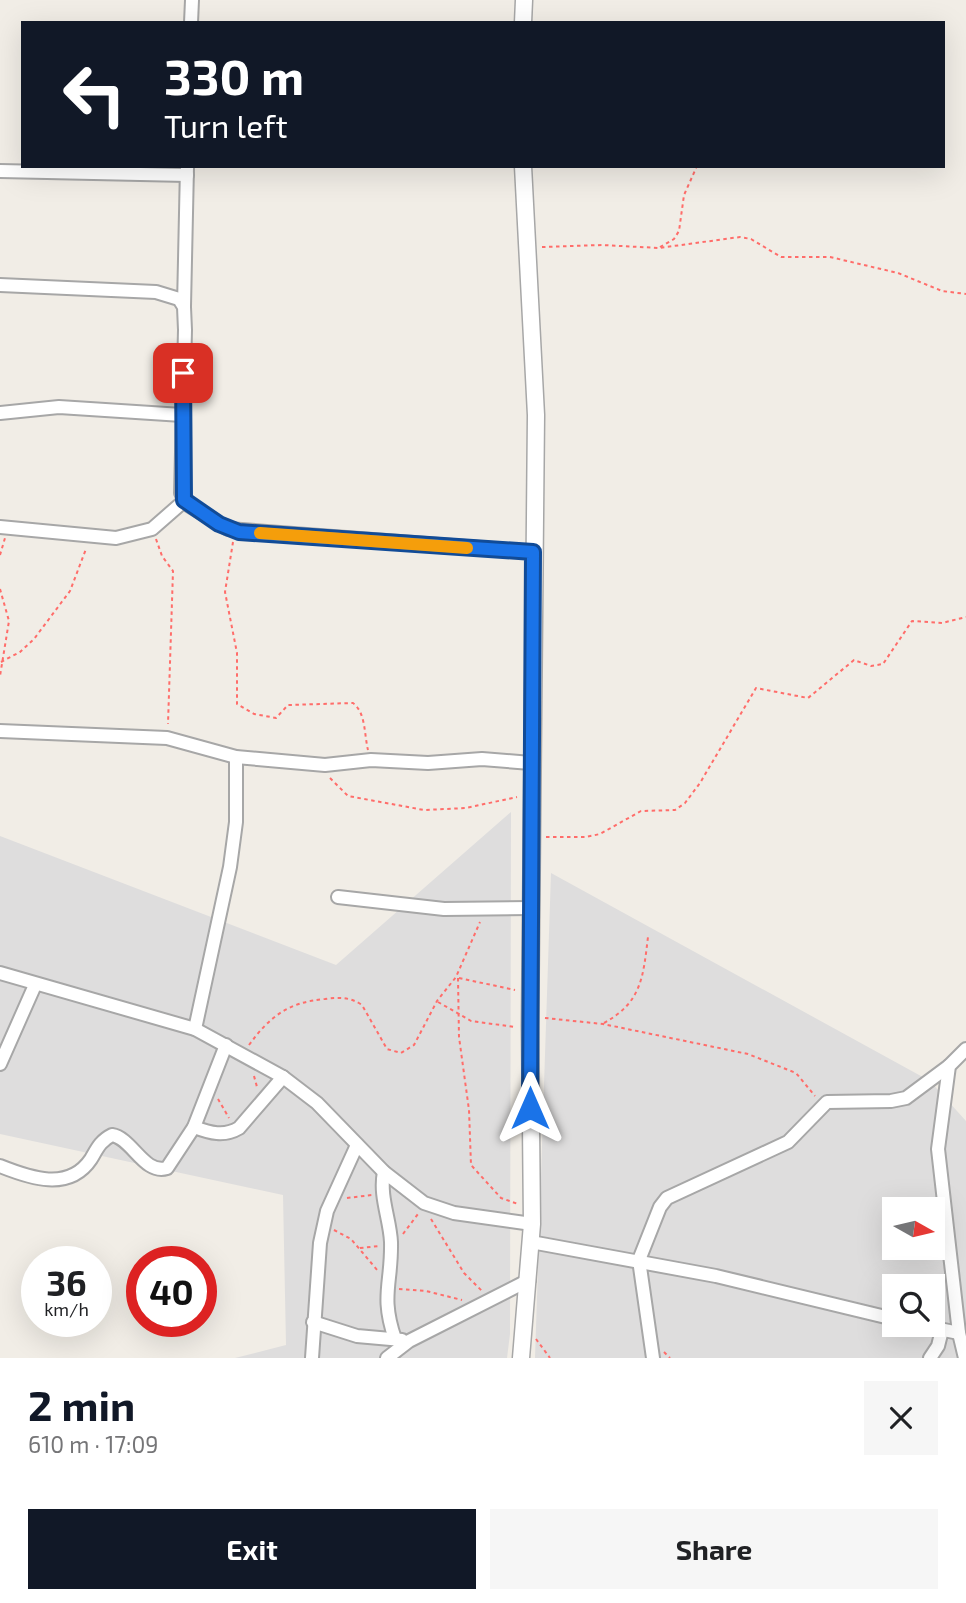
<!DOCTYPE html>
<meta charset="utf-8">
<style>
:root{--surface:#fff;--page:#f6f6f6;--text:#202124;--muted:#757577;--accent:#111827}
body{margin:0;font-family:"Exo 2",sans-serif;background:var(--page);color:var(--text);height:100vh;display:flex;flex-direction:column;font-size:26px;white-space:nowrap}
*{box-sizing:border-box;margin:0}
p{font-size:23px;color:var(--muted)}
.icon{flex:none;width:38px;height:38px;fill:none;stroke:currentColor;stroke-width:2;stroke-linecap:round;stroke-linejoin:round}
.map{position:relative;height:1358px;overflow:hidden}
.drawer{display:flex;flex-direction:column;background:var(--surface);flex:1}
.drawer>*{flex:none}
.top-card{position:absolute;left:21px;top:21px;width:924px;height:147px;border-radius:0px;box-shadow:0 7px 28px #0002;background:#111827;color:#fff;overflow:hidden}
.needle{width:46px;rotate:98deg}
.controls{position:absolute;left:882px;top:1197px;display:grid;gap:14px}
.controls a{display:grid;place-items:center;width:63px;height:63px;border-radius:0px;background:var(--surface);box-shadow:0 7px 28px #0002;font-size:35px}
.speed{position:absolute;left:21px;top:1246px;display:flex;gap:14px;font-size:35px;font-weight:700;text-align:center}
.speed>*{display:grid;place-content:center;width:91px;height:91px;border-radius:50%;background:var(--surface);box-shadow:0 7px 28px #0002;line-height:1}
.speed small{font-size:18px;font-weight:400}
.speed .limit{border:10px solid #d22;background:#fff;color:#111}
.pin{position:absolute;display:grid;place-items:center;width:60px;height:60px;color:#fff;margin:-30px;border-radius:14px;box-shadow:0 4px 10px #0006}
.me{position:absolute;width:77px;margin:-38px;rotate:0deg;stroke-linejoin:round;filter:drop-shadow(0 0 5px #0008)}
.turn{display:flex;align-items:center;gap:24px;height:147px;padding:0 28px;font-size:32px}
.turn .icon{width:91px;height:91px;stroke-width:2.5}
.turn b{display:block;font-size:49px;line-height:60px}
.round{display:grid;place-items:center;flex:none;width:74px;height:74px;border-radius:0px;background:var(--page)}
.headline{display:flex;align-items:center;justify-content:space-between;height:119px;padding:0 28px}
h1{font-size:42px;font-weight:700;line-height:52px;color:var(--accent)}
.action{display:flex;gap:14px;margin-top:auto;padding:14px 28px}
.action a{flex:1;height:80px;border-radius:0px;background:var(--accent);color:#fff;font-size:28px;font-weight:700;line-height:80px;text-align:center}
.action a+a{background:var(--page);color:var(--text)}
.map>svg:first-child{display:block}
.residential{fill:#dedddd;fill-rule:evenodd}
.lines{fill:none;stroke-linecap:round;stroke-linejoin:round}
.minor-casing{stroke:#a7a7a7;stroke-width:16}
.tertiary-casing{stroke:#a7a7a7;stroke-width:19}
.path{stroke:#ff6d6a;stroke-width:2;stroke-dasharray:3.5 3.5;stroke-linecap:butt}
.minor{stroke:#fff;stroke-width:12}
.tertiary{stroke:#fff;stroke-width:16}
.route-casing{stroke:#114b97;stroke-width:18}
.route{stroke:#1a73e8;stroke-width:12}
.slow{stroke:#f59e0b;stroke-width:12}
</style>
<div class="map">
<svg width="966" height="1358" viewBox="0 0 966 1358">
<rect width="100%" height="100%" fill="#f1ede6"/>
<g class="residential">
<polygon points="511,812 510,1334 507,1358 235,1358 286,1345 283,1195 0,1134 0,836 336,965"/>
<path d="M 551,873 L 930,1081 L 966,1121 L 966,1358 L 535,1358 ZM 894,1209 L 933,1209 L 933,1248 L 894,1248 ZM 894,1286 L 933,1286 L 933,1325 L 894,1325 Z"/>
</g>
<g class="lines">
<g class="minor-casing">
<g id="minor">
<polyline points="191,23 192,0"/>
<polyline points="0,171 187,175"/>
<polyline points="0,285 156,292 179,299 184,307 185,330 181,493 188,505 228,529 533,552"/>
<polyline points="184,306 187,167"/>
<polyline points="0,413 59,407 182,415"/>
<polyline points="0,527 116,538 152,529 184,501"/>
<polyline points="0,731 167,738 236,757 325,765 371,760 428,763 482,759 531,763"/>
<polyline points="338,897 444,909 531,908"/>
<polyline points="0,973 195,1029 283,1077 317,1103 384,1172 424,1203 454,1213 532,1224"/>
<polyline points="195,1029 230,867 236,822 236,757"/>
<polyline points="0,1064 35,985"/>
<path d="M 194,1127 C 210,1133 224,1137 239,1128 L 283,1077"/>
<path d="M 0,1166 C 30,1178 69,1192 91,1159 C 97,1149 100,1141 112,1135 C 132,1138 144,1175 167,1168 L 194,1127 L 226,1045"/>
<path d="M 384,1172 C 379,1196 390,1219 391,1242 C 392,1284 380,1295 395,1339"/>
<polyline points="531,1242 716,1276 894,1319"/>
<polyline points="313,1322 357,1336 402,1340"/>
<polyline points="919,1325 959,1333"/>
<polyline points="312,1358 320,1243 327,1211 357,1145"/>
<polyline points="387,1358 409,1341 529,1280"/>
<polyline points="653,1358 639,1260 660,1207 667,1198 788,1142 827,1102 891,1101 906,1098 949,1066"/>
<polyline points="930,1358 938,1346 942,1330"/>
<polyline points="965,1358 959,1333 938,1149 949,1066 966,1049"/>
</g>
</g>
<g class="tertiary-casing">
<g id="tertiary">
<polyline points="523,23 524,0"/>
<polyline points="521,1358 532,1224 530,1026 536,415 523,166"/>
</g>
</g>
<g class="path">
<polyline points="542,247 602,245 659,248 740,237 751,239 781,257 830,257 898,273 942,291 966,294"/>
<polyline points="660,247 674,239 679,231 684,195 697,166"/>
<polyline points="156,539 162,556 173,571 168,724"/>
<path d="M 233,542 L 225,592 L 237,653 L 237,704 L 254,714 L 276,718 L 288,705 L 353,703 C 366,713 364,734 368,750"/>
<polyline points="0,555 5,538"/>
<polyline points="0,589 9,621 0,676"/>
<polyline points="1,662 20,652 34,639 70,591 86,549"/>
<polyline points="330,778 348,796 424,810 466,808 517,797"/>
<polyline points="546,837 586,837 600,834 641,811 675,810 685,803 700,783 756,688 808,698 854,660 871,666 883,664 912,621 942,623 966,617"/>
<polyline points="458,978 459,1037 469,1110 471,1165 501,1198 518,1204"/>
<polyline points="459,978 515,990"/>
<polyline points="438,1002 471,1021 515,1027"/>
<polyline points="545,1018 603,1024 748,1054 796,1073 815,1096"/>
<path d="M 604,1023 C 642,1002 643,977 648,937"/>
<path d="M 249,1045 C 270,1016 289,1002 325,999 C 339,997 350,997 362,1005 L 387,1049 L 401,1053 L 414,1045 L 437,1001 L 456,977 L 480,922"/>
<polyline points="254,1076 257,1087"/>
<polyline points="218,1099 229,1118"/>
<polyline points="347,1198 372,1195"/>
<polyline points="431,1219 464,1273 482,1291"/>
<polyline points="334,1230 351,1239 378,1271"/>
<polyline points="403,1234 418,1214"/>
<polyline points="360,1248 380,1246"/>
<polyline points="399,1289 426,1291 462,1300"/>
<polyline points="536,1339 550,1358"/>
<polyline points="664,1352 670,1358"/>
</g>
<use href="#minor" class="minor"/>
<use href="#tertiary" class="tertiary"/>
</g>
<g class="lines">
<g class="route-casing">
<polyline id="route" points="183,373 184,500 219,524 239,532 533,552 530,1108"/>
</g>
<use href="#route" class="route"/>
<polyline class="slow" points="260,533 467,548"/>
</g>
</svg>
<div class="controls">
<a><svg class="needle" viewBox="-14 -14 28 28"><path d="M0-13l5 13h-10z" fill="#e53935"/><path d="M0 13l5-13h-10z" fill="#757577"/></svg></a>
<a><svg class="icon" aria-label="search" viewBox="0 0 24 24"><circle cx="10" cy="10" r="6"/><path d="M15 15l6 6"/></svg></a>
</div>
<div class="speed"><div>36<small>km/h</small></div><div class="limit">40</div></div>
<div class="pin" style="left:183px;top:373px;background:#d93025"><svg class="icon" aria-label="arrive" viewBox="0 0 24 24"><path d="M6 21V4h12l-3 4 3 4H6"/></svg></div>
<svg class="me" style="left:530px;top:1108px" viewBox="-20 -20 40 40"><path d="M0-17L14 15 0 8-14 15z" fill="#1a73e8" stroke="#fff" stroke-width="4"/></svg>
<div class="top-card">
<div class="turn"><svg class="icon" aria-label="left" viewBox="0 0 24 24"><path d="M17 20v-9H6M10 6l-5 5 5 5"/></svg><div><b>330 m</b>Turn left</div></div>
</div>
</div>
<section class="drawer">
<div class="headline"><div><h1>2 min</h1><p>610 m · 17:09</p></div><a class="round"><svg class="icon" aria-label="close" viewBox="0 0 24 24"><path d="M6 6l12 12M18 6L6 18"/></svg></a></div>
<div class="action"><a>Exit</a><a>Share</a></div>
</section>
